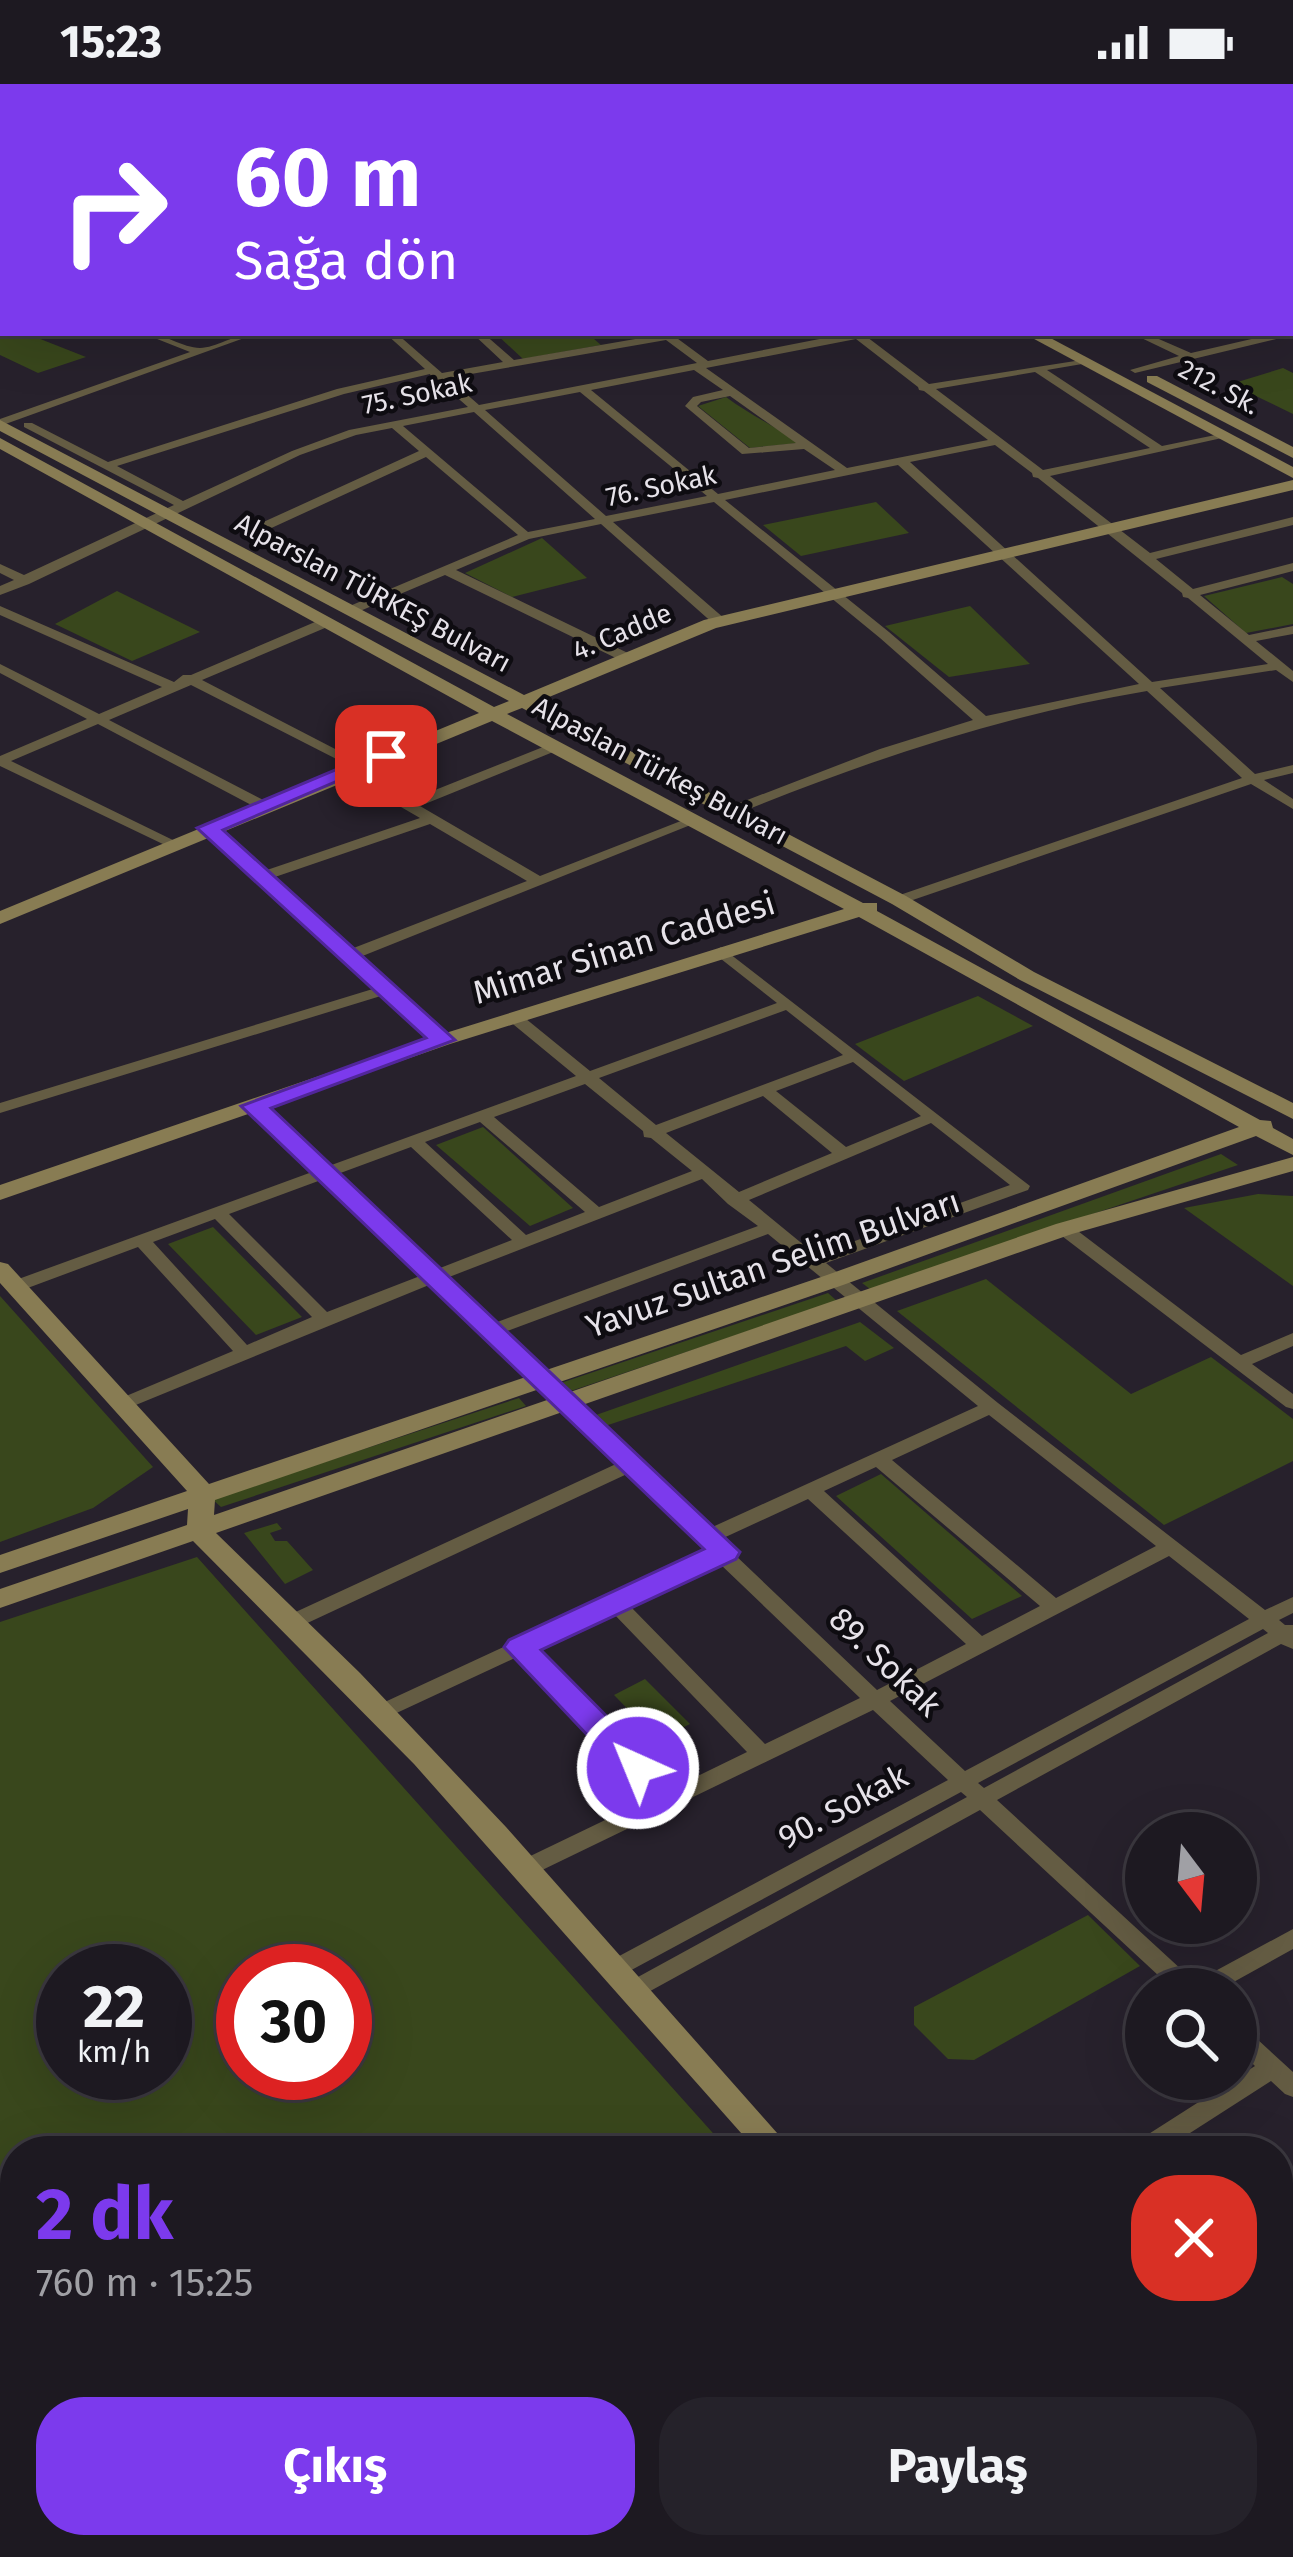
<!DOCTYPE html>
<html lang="tr">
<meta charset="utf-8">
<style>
:root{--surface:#1d1921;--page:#25222a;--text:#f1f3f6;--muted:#a0a0a5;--line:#3b383f;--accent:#7c3aed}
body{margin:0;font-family:"Fira Sans",sans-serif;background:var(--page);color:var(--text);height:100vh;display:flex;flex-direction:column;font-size:45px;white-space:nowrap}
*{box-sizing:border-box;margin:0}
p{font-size:39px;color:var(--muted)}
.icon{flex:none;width:66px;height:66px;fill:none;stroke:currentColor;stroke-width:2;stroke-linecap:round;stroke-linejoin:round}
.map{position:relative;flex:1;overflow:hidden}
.sheet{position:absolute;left:0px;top:2052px;width:1293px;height:423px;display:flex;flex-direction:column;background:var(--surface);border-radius:48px 48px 0 0;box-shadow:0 12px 48px #0002,0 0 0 3px var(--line)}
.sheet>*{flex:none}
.hud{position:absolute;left:0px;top:0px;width:1293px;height:252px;box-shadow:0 12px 48px #0002,0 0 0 3px var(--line);background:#7c3aed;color:#fff;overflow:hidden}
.needle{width:78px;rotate:164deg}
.buttons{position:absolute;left:1125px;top:1728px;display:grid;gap:24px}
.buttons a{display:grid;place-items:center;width:132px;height:132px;border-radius:50%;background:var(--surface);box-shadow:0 12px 48px #0002,0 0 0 3px var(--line);font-size:60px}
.speed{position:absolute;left:36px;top:1860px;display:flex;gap:24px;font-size:60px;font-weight:700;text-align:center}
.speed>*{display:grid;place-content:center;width:156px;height:156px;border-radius:50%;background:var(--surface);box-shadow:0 12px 48px #0002,0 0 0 3px var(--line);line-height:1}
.speed small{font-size:30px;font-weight:400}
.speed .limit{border:18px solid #d22;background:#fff;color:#111}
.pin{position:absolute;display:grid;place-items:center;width:102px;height:102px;color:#fff;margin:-51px;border-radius:24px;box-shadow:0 6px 18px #0006}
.me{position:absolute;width:132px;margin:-66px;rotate:316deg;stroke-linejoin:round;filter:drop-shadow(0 0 9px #0008)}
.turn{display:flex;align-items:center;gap:42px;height:252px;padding:0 36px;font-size:54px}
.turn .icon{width:156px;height:156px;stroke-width:2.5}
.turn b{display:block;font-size:84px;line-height:102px}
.round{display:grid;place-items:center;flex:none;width:126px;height:126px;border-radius:48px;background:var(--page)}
.summary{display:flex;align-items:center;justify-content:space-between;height:204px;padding:0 36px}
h1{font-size:72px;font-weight:700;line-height:90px;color:var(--accent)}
.action{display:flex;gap:24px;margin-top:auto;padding:24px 36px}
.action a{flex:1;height:138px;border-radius:48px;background:var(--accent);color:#fff;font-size:48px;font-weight:700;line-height:138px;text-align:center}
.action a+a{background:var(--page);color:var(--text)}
.status{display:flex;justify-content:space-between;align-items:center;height:84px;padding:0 60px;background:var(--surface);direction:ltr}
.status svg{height:33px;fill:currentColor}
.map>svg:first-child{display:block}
.green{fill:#39471c;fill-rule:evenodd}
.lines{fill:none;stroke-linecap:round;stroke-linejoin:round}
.street{fill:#645c43;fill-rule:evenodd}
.secondary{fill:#887c53;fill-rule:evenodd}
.route{fill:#7c3aed;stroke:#51269a;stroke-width:3}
.labels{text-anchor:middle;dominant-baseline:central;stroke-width:9;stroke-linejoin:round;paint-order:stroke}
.far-street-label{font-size:27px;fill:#e6e2e9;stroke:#0e0c11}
.street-label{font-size:33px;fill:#e6e2e9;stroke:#0e0c11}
</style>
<div class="status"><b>15:23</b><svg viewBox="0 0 49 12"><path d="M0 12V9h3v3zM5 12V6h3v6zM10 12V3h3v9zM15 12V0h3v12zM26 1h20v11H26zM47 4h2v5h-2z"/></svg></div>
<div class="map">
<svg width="1293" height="2473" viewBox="0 0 1293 2473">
<rect width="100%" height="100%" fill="#27212c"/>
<g class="green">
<polygon points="0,239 3,249 25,249 86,273 38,289 0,271"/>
<polygon points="495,249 587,249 601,261 523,275"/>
<polygon points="1283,284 1293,289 1293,330 1231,300"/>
<path d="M 726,313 C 750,331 775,342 799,359 L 750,364 L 698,322 Z"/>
<polygon points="876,418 909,449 801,472 763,441"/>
<polygon points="542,454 587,494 512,513 465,489"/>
<polygon points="1282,493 1293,500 1293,540 1246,549 1204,512"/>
<polygon points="117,507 200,548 132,577 55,540"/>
<polygon points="970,522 1030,580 949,593 885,542"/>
<polygon points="978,912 1033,942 904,997 855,960"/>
<polygon points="483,1043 573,1124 530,1142 436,1061"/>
<polygon points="1221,1070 1238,1081 870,1205 862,1199"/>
<polygon points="1258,1110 1293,1112 1293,1202 1184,1124"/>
<polygon points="213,1143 302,1233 256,1251 168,1160"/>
<polygon points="986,1195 1131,1310 1211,1273 1293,1335 1293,1377 1164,1441 897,1227"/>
<polygon points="828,1209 837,1217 553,1313 546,1304"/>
<polygon points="0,1212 153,1383 93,1424 0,1458"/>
<polygon points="860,1238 894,1264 865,1277 846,1262 590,1347 579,1337"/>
<polygon points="519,1314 526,1322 221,1423 212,1415"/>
<polygon points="881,1390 1022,1512 972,1535 836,1412"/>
<polygon points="277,1439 282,1445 270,1449 275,1457 287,1457 313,1486 285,1500 244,1449"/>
<path d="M 197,1473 L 729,2067 L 15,2067 L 15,2167 L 0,2145 L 0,1538 ZM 63,1887 L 165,1887 L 165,1989 L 63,1989 ZM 243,1887 L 345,1887 L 345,1989 L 243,1989 Z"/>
<polygon points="645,1595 690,1640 658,1656 614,1611"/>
<polygon points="1088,1831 1140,1882 974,1976 948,1975 914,1941 914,1923"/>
<polygon points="166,2460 1071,2460 1083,2473 175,2473"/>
</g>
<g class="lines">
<g class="street">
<polygon points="216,0 226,0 223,3 213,3"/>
<polygon points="576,0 584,0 586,3 578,3"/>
<polygon points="678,0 688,0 691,3 681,3"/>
<polygon points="969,0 980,0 983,3 972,3"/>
<polygon points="1065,0 1076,0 1079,3 1068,3"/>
<polygon points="1293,63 1293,76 1290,75 1290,64"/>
<polygon points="3,68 3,74 0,75 0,69"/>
<polygon points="0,101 3,102 3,108 0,107"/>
<rect x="0" y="120" width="3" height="6"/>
<polygon points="0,193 3,194 3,200 0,199"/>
<polygon points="1290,223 1293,224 1293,230 1290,229"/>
<polygon points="3,225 3,231 0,232 0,226"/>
<polygon points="1290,246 1293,247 1293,251 1135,289 1130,286 1179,272 1131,249 1145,249 1191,269 1277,249 1290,249"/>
<path d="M 142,249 C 164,249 183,264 200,264 C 216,264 236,249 258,249 L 0,342 L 0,335 L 190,268 Z"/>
<path d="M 385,249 L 396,249 L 442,289 L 503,278 L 472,249 L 483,249 L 514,276 L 670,249 L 708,277 L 850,249 L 877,249 L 867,253 L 929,300 L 1088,275 L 1088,279 L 1047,286 L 1162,362 L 1225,349 L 1231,352 L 1050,392 L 1150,469 L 1293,433 L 1293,441 L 1156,475 L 1193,505 L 1293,479 L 1293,487 L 1200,511 L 1249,551 L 1293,542 L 1293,550 L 1256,557 L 1293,587 L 1293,598 L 1276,586 L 1160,604 L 1255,690 L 1293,681 L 1293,689 L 1264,696 L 1293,715 L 1293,725 L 1251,700 L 904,819 L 894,819 L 894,813 L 1242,694 L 1147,607 C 1003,631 869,676 734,731 L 724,731 L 724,725 L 880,665 L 973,636 L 880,554 L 714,418 L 613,438 L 725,535 L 725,541 L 715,541 L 601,440 L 529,455 L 456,486 L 632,571 L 632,577 L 622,577 L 445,491 L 353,530 L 345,530 L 345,524 L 518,451 L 426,373 L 254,452 L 246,452 L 246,446 L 419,367 L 392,344 L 356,351 L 300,371 L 29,500 L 0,511 L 0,502 L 14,496 L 0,489 L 0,480 L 24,491 L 174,421 L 24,343 L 24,339 L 32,339 L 108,378 L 337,305 L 425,285 ZM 856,255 L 918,303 L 919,306 L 924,307 L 988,356 L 847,384 L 706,284 ZM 666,256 L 697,279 L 479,321 L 448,294 ZM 694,286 L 723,306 L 693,313 L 685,322 L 742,370 L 804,365 L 835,386 L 718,410 L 591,306 ZM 1035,288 L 1150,364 L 1043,386 L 936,305 ZM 430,290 L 432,295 L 437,296 L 468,323 L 349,346 L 292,367 L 183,417 L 117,382 L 344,310 ZM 580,308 L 707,412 L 606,432 L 485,326 ZM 730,312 L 796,359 L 749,364 L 697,322 L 701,318 ZM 474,328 L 595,435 L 528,448 L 403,342 ZM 995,361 L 1032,389 L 1033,393 L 1038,394 L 1182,509 L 1183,513 L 1188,514 L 1268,580 L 1152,598 L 910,378 ZM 898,381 L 1139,600 L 986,632 L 889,548 L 725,416 Z"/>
<polygon points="0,522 174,598 183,591 191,591 322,535 332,535 332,541 202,596 368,682 366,685 356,685 191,601 109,636 269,719 269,725 259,725 98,640 11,677 179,759 172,763 167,762 0,682 0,672 87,635 0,589 0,580 99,630 162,603 0,531"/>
<path d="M 553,659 L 558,660 L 558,666 L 420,722 L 540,792 L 691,733 L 701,733 L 703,736 L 360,873 L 449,953 L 451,956 L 449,959 L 437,959 L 384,911 L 0,1029 L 0,1019 L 376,904 L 347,877 L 340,876 L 339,870 L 203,747 L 203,741 L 213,741 L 264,787 L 420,734 L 344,690 L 344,684 L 354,684 L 410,716 ZM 430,740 L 527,797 L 351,865 L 272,794 Z"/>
<path d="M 721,863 L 1030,1102 L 1028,1106 L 826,1179 L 998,1319 L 1265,1526 L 1293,1513 L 1293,1529 L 1279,1536 L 1285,1541 L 1293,1541 L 1293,1565 L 1281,1560 L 997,1716 L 1195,1898 L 1293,1845 L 1293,1865 L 1221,1905 L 1173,1905 L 980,1726 L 643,1911 L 635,1914 L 627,1911 L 624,1905 L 627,1899 L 967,1713 L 961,1708 L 624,1890 L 616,1893 L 608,1890 L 605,1884 L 608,1878 L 948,1696 L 873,1626 L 536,1789 L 528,1791 L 520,1789 L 517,1783 L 520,1777 L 653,1713 L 517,1573 L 388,1633 L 374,1633 L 371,1628 L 374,1623 L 708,1468 L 627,1390 L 301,1542 L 287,1542 L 284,1537 L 287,1532 L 616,1380 L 429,1201 L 126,1325 L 117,1319 L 119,1315 L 233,1267 L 138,1163 L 25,1205 L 19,1206 L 10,1201 L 13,1197 L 312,1088 L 247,1025 L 245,1022 L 247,1019 L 259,1019 L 326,1083 L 576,992 L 508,936 L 506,933 L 508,930 L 520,930 L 590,987 L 777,919 L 716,871 L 713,868 ZM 786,926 L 843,971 L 656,1041 L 599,994 ZM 853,978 L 921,1032 L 846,1063 L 776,1007 ZM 585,1000 L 643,1047 L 644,1053 L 651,1054 L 692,1087 L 599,1123 L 494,1033 ZM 763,1012 L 832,1069 L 739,1108 L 666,1049 ZM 480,1038 L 585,1128 L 526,1151 L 425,1058 ZM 931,1039 L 1010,1101 L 816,1171 L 749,1116 ZM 411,1063 L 512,1156 L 435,1186 L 335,1091 ZM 702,1095 L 728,1120 L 758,1142 L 492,1240 L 444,1195 ZM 321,1096 L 420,1192 L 327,1228 L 229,1130 ZM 215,1135 L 312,1233 L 247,1261 L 153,1158 ZM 768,1150 L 978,1322 L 708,1445 L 502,1249 ZM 989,1331 L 1156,1462 L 1056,1514 L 892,1376 ZM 876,1383 L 1040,1522 L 982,1552 L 824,1407 ZM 808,1415 L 966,1560 L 877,1606 L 734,1470 L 732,1463 L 719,1456 ZM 1169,1472 L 1249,1535 L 965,1687 L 890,1617 ZM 719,1479 L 860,1614 L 765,1660 L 629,1521 ZM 612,1528 L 747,1668 L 671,1705 L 534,1565 ZM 1263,1545 L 1268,1549 L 984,1704 L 978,1699 Z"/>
<polygon points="1064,1140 1070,1141 1241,1271 1293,1249 1293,1262 1252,1280 1293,1310 1293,1325 1286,1323 1058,1149 1055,1145 1058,1141"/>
<polygon points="1236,1941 1244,1943 1293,1988 1293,2013 1285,2010 1271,1997 1162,2067 1130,2067 1133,2060 1255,1982 1236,1964"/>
<path d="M 0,2279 C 20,2286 15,2303 15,2322 C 0,2314 0,2297 0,2279 Z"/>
<polygon points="46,2460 81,2460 71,2473 36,2473"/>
<polygon points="111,2460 141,2460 148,2473 118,2473"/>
</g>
<g class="secondary">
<rect x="0" y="24" width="3" height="8"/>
<polygon points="1290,89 1293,90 1293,98 1290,97"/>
<polygon points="1290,243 1293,244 1293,253 1284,249 1290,249"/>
<polygon points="1023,249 1041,249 1293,383 1293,394"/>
<polygon points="1147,292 1157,292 1293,363 1293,374 1147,298"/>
<polygon points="0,336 524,611 704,536 1293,396 1293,406 716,544 537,618 906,812 1034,888 1293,1019 1293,1035 1020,896 892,820 522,624 507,630 863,819 877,819 877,827 1260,1036 1271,1037 1273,1044 1293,1055 1293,1071 1256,1052 843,1201 215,1416 214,1431 1056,1140 1293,1073 1293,1087 1072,1150 216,1449 360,1589 506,1743 793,2067 757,2067 414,1680 193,1457 0,1524 0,1505 187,1441 188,1425 0,1489 0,1471 187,1407 0,1199 0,1178 8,1180 209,1400 827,1191 1239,1043 859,833 450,960 0,1116 0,1101 436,952 844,825 492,637 0,840 0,827 479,629 0,365 0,354 494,623 509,617 0,347"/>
<polygon points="1114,2460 1156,2460 1162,2473 1120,2473"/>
</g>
</g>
<polygon class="route" points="378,668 396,672 223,746 455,956 271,1024 740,1468 736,1475 541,1566 650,1676 654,1684 638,1696 627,1693 504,1563 509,1556 704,1465 241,1022 426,954 197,744"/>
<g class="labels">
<g class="far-street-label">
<text transform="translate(1219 303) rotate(28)">212. Sk.</text>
<text transform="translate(417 310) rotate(-12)">75. Sokak</text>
<text transform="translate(661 402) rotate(-12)">76. Sokak</text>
<text transform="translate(373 509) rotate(28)">Alparslan TÜRKEŞ Bulvarı</text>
<text transform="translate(622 548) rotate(-23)">4. Cadde</text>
<text transform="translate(660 687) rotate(28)">Alpaslan Türkeş Bulvarı</text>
</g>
<g class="street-label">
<text transform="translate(624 864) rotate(-17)">Mimar Sinan Caddesi</text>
<text transform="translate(773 1180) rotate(-19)">Yavuz Sultan Selim Bulvarı</text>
<text transform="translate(885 1578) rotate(44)">89. Sokak</text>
<text transform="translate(843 1723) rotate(-28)">90. Sokak</text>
</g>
</g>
</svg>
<div class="buttons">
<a><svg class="needle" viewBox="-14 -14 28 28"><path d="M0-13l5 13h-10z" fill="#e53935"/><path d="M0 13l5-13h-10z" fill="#a0a0a5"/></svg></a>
<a><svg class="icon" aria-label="search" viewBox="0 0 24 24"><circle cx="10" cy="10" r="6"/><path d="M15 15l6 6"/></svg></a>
</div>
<div class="speed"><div>22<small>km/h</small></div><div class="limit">30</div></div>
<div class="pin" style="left:386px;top:672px;background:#d93025"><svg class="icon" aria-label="arrive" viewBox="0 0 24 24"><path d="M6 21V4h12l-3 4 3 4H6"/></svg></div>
<svg class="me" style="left:638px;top:1684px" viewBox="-20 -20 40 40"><circle r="17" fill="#7c3aed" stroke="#fff" stroke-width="3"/><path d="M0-11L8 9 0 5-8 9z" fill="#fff"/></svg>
<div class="hud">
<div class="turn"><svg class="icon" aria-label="right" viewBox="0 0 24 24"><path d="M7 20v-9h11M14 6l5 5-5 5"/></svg><div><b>60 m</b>Sağa dön</div></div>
</div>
<section class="sheet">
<div class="summary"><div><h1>2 dk</h1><p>760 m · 15:25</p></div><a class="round" style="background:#d93025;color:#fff"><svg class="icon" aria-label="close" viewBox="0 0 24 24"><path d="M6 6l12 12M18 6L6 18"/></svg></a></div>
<div class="action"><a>Çıkış</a><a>Paylaş</a></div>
</section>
</div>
